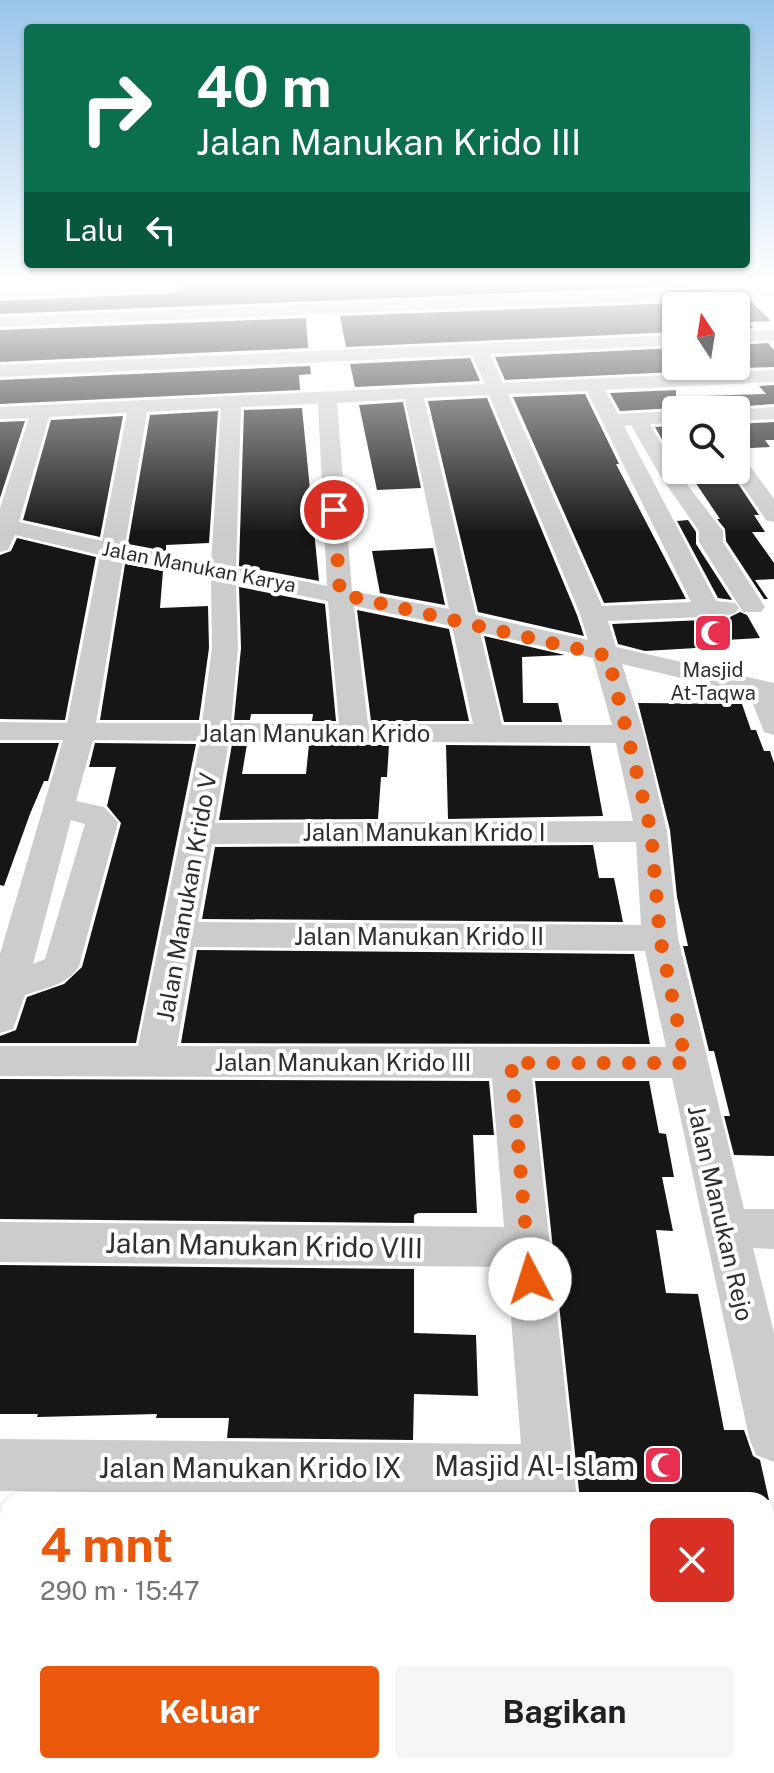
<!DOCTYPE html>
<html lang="id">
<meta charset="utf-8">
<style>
:root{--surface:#fff;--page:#f6f6f6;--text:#202124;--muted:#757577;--accent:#ea580c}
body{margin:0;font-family:"Public Sans",sans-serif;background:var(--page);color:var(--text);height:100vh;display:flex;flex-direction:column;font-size:30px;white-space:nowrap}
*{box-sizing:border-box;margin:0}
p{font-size:26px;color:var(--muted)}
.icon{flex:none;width:44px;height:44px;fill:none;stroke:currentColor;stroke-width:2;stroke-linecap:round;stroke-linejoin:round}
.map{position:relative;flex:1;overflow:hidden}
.details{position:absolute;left:0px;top:1492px;width:774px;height:282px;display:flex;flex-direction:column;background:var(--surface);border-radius:24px 24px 0 0;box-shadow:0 2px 6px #0004}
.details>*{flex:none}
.hud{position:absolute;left:24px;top:24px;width:726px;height:244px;border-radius:8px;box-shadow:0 2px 6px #0004;background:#0b6e4f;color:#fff;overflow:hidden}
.needle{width:52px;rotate:348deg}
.buttons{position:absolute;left:662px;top:292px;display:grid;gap:16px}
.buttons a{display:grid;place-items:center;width:88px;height:88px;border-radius:8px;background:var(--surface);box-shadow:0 2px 6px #0004;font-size:40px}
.pin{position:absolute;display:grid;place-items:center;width:68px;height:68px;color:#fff;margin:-34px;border:4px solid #fff;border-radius:50%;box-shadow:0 2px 8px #0007}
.me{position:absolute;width:88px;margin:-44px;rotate:355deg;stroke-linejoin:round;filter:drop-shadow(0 0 6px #0008)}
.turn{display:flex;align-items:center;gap:28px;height:168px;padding:0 40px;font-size:36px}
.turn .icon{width:104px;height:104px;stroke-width:2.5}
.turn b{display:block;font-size:56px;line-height:68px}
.then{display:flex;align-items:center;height:76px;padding:0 40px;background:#0003;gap:16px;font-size:30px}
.round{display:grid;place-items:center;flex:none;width:84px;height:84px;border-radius:8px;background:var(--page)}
.overview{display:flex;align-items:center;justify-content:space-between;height:136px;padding:0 40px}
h1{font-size:48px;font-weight:700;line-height:60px;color:var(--accent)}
.primary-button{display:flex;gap:16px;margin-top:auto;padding:16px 40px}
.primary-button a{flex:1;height:92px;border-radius:8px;background:var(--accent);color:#fff;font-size:32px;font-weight:700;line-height:92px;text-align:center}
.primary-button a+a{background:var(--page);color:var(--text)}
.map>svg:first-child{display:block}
.building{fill:#161616}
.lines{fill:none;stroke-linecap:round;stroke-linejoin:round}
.minor{fill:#ccc;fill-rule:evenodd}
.route{stroke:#ea580c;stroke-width:14;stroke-dasharray:0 25.2}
.labels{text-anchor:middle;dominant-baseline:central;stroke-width:8;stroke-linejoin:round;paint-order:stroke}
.far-street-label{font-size:20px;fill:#2f2f2f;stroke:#fff}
.far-poi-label{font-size:20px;fill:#2f2f2f;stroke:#fff}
.street-label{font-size:24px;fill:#2f2f2f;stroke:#fff}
.near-street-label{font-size:28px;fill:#2f2f2f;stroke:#fff}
.near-poi-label{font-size:28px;fill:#2f2f2f;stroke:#fff;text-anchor:end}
</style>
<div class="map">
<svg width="774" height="1773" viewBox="0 0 774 1773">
<rect width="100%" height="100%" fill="#fff"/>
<g class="building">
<polygon points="184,285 713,285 0,314 0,301 173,293"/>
<polygon points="750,300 771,321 748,322 753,328 736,329 736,306 691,306 688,302"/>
<polygon points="676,303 676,332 346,347 340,316"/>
<polygon points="306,318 308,348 0,362 0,330"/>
<polygon points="768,343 774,350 774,367 744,368 736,359 736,345"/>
<polygon points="676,348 676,372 505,380 495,357"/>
<polygon points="470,358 480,381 355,387 350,364"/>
<polygon points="310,366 311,374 299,375 300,390 0,404 0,380"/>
<polygon points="774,385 774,404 732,407 729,410 676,408 620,411 610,393 676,390 676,397 766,394 759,386"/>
<polygon points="585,394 619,464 616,464 686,599 604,603 513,397"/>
<polygon points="487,398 577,615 584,636 478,612 428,401"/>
<polygon points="403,402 421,488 377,490 359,405"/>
<polygon points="302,408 319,581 239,566 244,410"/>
<polygon points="218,411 209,543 166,545 166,551 128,544 150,415"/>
<polygon points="123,416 100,537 23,520 51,420"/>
<polygon points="25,421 0,498 0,422"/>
<polygon points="774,422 774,440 765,440 770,447 736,449 736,424"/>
<polygon points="676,426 676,461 674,461 655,427"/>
<polygon points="687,470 729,470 759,515 754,515 765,532 752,532 774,563 774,579 755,580 768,599 764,599 726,541 725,529 717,519 720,519"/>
<polygon points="688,520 696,532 696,544 732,600 718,598 677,521"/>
<polygon points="17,538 96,557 65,720 0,719 0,555 11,551"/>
<polygon points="433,548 445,605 380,593 372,551"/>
<polygon points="125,564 163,571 160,608 208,606 209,648 199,720 100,720"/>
<polygon points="239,587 325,604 336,721 312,721 313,714 251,714 250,720 234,720 241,648"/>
<polygon points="357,610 449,629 469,721 371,721"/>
<polygon points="740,612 747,615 760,638 726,640 730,646 645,651 618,644 612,624 726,619"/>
<polygon points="484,636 565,655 522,657 523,703 558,703 562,722 504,722"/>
<polygon points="638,703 742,704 751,730 756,730 764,751 770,751 774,763 774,1156 734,1155 724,1116 730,1116 714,1051 709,1051 683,946 688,946 677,897 670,830"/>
<polygon points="0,743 59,743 48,781 44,781 30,814 4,886 0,885"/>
<polygon points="95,743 196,744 136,1043 0,1043 0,1036 16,1030 27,997 64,984 82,967 121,823 107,806 116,767 89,767"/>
<polygon points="232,744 247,744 242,774 306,774 309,744 389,745 387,777 381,777 378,819 219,820"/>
<polygon points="446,745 590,746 603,816 448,819"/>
<polygon points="593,845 599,878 614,878 623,922 202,919 215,847"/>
<polygon points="197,950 634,954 650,1044 181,1043"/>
<polygon points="0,1079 489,1081 494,1135 473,1135 477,1213 418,1213 414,1215 414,1223 0,1219"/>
<polygon points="535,1081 649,1081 659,1133 666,1134 674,1177 662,1177 673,1231 656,1230 666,1293 698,1294 724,1430 744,1430 753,1456 760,1460 769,1500 580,1500"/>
<polygon points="0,1265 414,1269 414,1333 476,1335 478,1396 414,1394 413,1440 227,1438 229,1418 156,1418 157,1414 37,1417 38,1414 0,1414"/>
<polygon points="221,1496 412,1498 412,1500 220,1500"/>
</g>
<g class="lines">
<g class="minor">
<polygon points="59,285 181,285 173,290 0,298 0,288"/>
<polygon points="774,286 774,296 0,327 0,317"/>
<polygon points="774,330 774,340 736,342 736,332"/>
<path d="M 676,335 L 676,345 L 490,354 L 503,383 L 774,370 L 774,382 L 605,390 L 618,414 L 676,411 L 676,423 L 650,424 L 676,470 L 723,531 L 723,542 L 765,607 L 761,612 L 743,612 L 699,542 L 699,531 L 661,477 L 631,425 L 624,426 L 716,601 L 735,603 L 739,608 L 735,613 L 726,616 L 608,621 L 616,647 L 774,683 L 774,735 L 764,732 L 749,694 L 622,664 L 644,734 L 667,831 L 678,938 L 744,1209 L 774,1209 L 774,1249 L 753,1248 L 774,1333 L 774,1462 L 756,1455 L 749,1437 L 672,1078 L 532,1078 L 577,1500 L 525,1500 L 524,1496 L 0,1491 L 0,1439 L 521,1444 L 507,1267 L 0,1262 L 0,1222 L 504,1227 L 492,1078 L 0,1076 L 0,1046 L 138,1046 L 200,741 L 93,740 L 76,801 L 104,807 L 118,822 L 79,966 C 68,985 45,988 25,995 L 13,1029 L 0,1033 L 0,954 L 63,740 L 0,740 L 0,722 L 67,723 L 100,555 L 15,535 L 8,550 L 0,552 L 0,508 L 29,418 L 0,419 L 0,407 L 485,384 L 472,355 L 0,377 L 0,365 ZM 587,391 L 691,602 L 602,606 L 508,394 ZM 489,395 L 580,614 L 588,640 L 476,615 L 424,398 ZM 405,399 L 449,609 L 352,591 L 337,403 ZM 318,404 L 327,586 L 236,568 L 241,407 ZM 221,408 L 211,563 L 125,546 L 147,412 ZM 127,413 L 102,541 L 19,522 L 49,417 ZM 123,560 L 211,578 L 212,648 L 202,723 L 96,723 ZM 236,583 L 328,601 L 339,724 L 231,723 L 238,648 ZM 354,606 L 452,626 L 473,724 L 368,724 ZM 480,632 L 593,658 L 612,725 L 502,725 ZM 229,741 L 616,743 L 633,821 L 215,823 ZM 71,820 L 85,824 L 45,959 L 33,964 ZM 636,842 L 641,925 L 198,922 L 212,844 ZM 194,947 L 645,951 L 666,1047 L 177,1046 Z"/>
<polygon points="774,407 774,419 736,421 736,410 732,410"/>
<polygon points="736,454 743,456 774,499 774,522 766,520 732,470 736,470"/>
<polygon points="0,1728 8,1728 8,1766 35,1766 32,1773 0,1773"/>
<rect x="545" y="1766" width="60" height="7"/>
</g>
</g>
<linearGradient id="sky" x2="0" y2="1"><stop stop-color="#9bc6ea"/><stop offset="0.53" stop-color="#fff"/><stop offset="1" stop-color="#fff" stop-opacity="0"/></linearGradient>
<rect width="774" height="534" fill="url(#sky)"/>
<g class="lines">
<polyline class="route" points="334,510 340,594 608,656 651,831 660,938 686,1063 511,1063 530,1279"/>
</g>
<defs>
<g id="mosque-square" transform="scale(2)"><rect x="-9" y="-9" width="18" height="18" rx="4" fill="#e72f4f" stroke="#fff"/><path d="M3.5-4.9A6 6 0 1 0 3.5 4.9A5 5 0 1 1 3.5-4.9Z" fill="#fff"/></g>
</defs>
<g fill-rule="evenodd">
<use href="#mosque-square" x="713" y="633"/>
<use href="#mosque-square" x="663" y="1465"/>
</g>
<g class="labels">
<g class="far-street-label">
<text transform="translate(199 567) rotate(11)">Jalan Manukan Karya</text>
</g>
<g class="far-poi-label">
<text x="713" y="670">Masjid<tspan x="713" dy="23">At-Taqwa</tspan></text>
</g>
<g class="street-label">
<text x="315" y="733">Jalan Manukan Krido</text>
<text x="424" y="832">Jalan Manukan Krido I</text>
<text transform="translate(186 897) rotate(-80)">Jalan Manukan Krido V</text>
<text x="419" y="936">Jalan Manukan Krido II</text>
<text x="343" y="1062">Jalan Manukan Krido III</text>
<text transform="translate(721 1213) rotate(77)">Jalan Manukan Rejo</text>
</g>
<g class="near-street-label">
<text transform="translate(264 1245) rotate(1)">Jalan Manukan Krido VIII</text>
<text x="250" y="1467">Jalan Manukan Krido IX</text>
</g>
<g class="near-poi-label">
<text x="635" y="1465">Masjid Al-Islam</text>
</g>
</g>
</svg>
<div class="buttons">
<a><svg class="needle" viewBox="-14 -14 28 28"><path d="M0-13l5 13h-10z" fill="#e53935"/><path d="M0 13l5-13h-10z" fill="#757577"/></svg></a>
<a><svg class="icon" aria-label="search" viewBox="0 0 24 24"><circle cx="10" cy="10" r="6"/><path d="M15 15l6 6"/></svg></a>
</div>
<div class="pin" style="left:334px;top:510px;background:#d93025"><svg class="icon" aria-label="arrive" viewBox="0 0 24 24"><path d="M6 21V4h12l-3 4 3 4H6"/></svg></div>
<svg class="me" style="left:530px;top:1279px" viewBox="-20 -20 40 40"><circle r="19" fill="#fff"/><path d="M0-13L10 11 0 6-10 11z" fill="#ea580c"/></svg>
<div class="hud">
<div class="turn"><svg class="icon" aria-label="right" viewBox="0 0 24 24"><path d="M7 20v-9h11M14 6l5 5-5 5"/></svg><div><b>40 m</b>Jalan Manukan Krido III</div></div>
<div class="then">Lalu<svg class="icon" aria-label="left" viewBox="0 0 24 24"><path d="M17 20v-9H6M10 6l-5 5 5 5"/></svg></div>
</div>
<section class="details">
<div class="overview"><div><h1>4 mnt</h1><p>290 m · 15:47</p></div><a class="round" style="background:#d93025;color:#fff"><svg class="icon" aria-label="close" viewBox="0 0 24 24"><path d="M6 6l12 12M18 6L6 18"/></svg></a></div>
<div class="primary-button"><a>Keluar</a><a>Bagikan</a></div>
</section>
</div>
